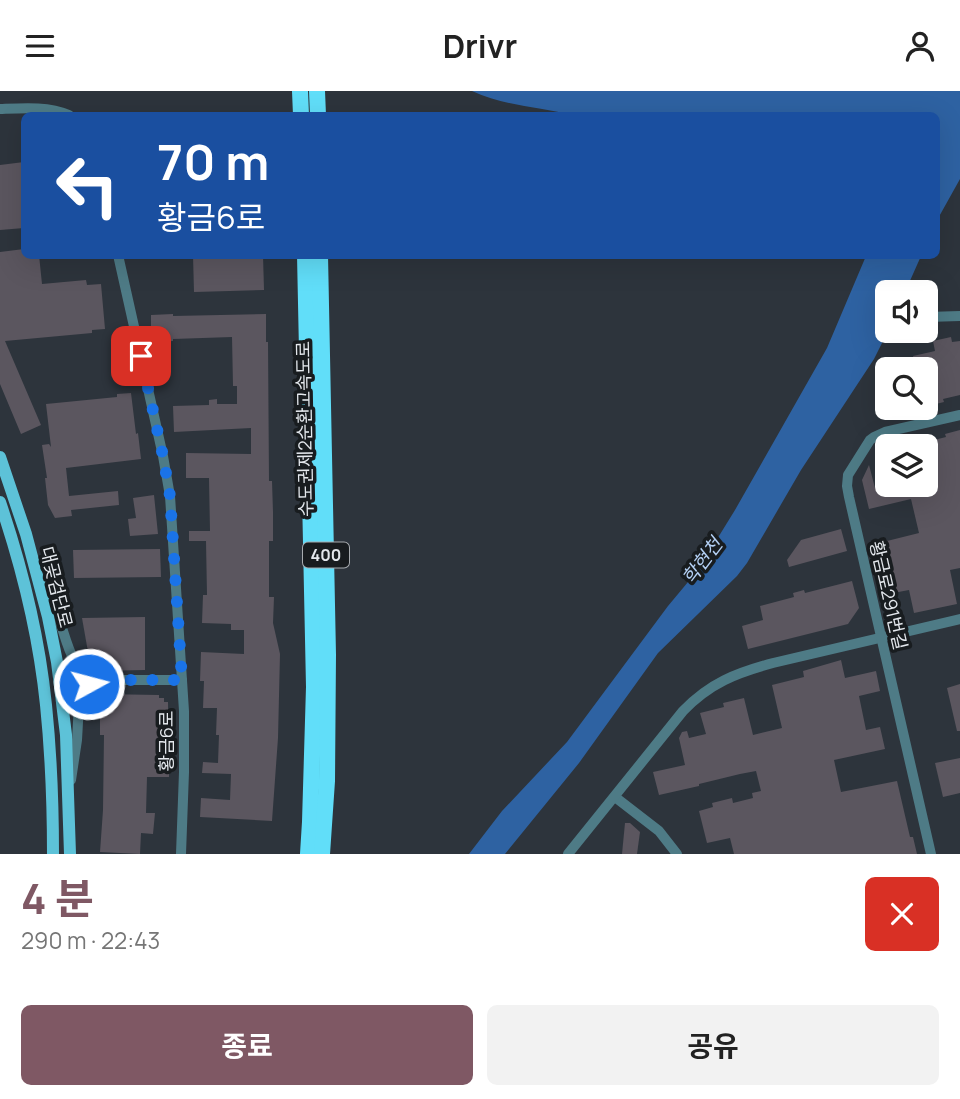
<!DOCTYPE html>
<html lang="ko">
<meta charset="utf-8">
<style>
:root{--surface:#fff;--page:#f2f2f2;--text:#222;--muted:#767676;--accent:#7f5864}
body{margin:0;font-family:Manrope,"Noto Sans KR",sans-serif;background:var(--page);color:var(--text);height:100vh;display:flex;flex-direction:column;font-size:26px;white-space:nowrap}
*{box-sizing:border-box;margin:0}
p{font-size:23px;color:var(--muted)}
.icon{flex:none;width:38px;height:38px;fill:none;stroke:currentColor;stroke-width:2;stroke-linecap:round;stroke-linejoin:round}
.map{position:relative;height:763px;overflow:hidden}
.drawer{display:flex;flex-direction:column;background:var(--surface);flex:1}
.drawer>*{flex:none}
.hud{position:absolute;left:21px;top:21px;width:919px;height:147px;border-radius:10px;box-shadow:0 7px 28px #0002;background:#1a4fa0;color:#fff;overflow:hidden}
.fabs{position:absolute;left:875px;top:189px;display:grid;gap:14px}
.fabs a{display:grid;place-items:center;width:63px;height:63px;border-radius:10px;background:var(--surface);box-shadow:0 7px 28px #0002;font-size:35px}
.pin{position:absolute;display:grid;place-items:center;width:60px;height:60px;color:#fff;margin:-30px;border-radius:14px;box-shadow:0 4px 10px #0006}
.me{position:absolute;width:77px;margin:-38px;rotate:83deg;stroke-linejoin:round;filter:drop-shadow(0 0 5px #0008)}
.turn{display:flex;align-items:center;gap:24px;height:147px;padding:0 21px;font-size:32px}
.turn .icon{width:91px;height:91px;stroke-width:2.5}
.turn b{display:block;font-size:49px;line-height:60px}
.round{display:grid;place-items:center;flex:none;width:74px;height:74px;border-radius:10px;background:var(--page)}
.head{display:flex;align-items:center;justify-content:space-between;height:119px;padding:0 21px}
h1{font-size:42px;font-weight:700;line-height:52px;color:var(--accent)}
.action{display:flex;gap:14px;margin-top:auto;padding:14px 21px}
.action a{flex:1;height:80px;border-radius:10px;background:var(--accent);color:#fff;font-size:28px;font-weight:700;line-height:80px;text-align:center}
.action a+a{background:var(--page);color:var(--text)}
header{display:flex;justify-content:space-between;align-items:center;height:91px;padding:0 21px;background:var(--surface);font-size:32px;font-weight:700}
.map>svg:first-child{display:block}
.water{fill:#2e62a2}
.building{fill:#5b565f}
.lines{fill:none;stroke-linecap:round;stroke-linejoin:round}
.minor{stroke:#4e7b86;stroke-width:10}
.major{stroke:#5dc2d8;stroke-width:12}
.highway{stroke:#61def9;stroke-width:16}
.route{stroke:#1a73e8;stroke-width:12;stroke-dasharray:0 21.6}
.labels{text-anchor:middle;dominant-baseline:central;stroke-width:7;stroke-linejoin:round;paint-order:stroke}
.shield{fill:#181c1f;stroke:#a7abaf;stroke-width:2}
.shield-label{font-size:16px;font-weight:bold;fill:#e4e8ed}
.street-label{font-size:18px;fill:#e4e8ed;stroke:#181c1f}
.water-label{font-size:19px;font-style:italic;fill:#b3cff3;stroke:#181c1f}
</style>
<header><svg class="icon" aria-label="menu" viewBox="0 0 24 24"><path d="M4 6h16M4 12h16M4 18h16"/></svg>Drivr<svg class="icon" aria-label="person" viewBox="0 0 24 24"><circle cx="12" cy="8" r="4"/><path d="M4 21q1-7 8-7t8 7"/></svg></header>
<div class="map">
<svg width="960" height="763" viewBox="0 0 960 763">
<rect width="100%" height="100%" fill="#2d343c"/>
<g class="water">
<path d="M 472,0 L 960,0 L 960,88 L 936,131 L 936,24 L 574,24 C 539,16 505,15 472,0 Z"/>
<polygon points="866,165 921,165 905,201 887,201 888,240 874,268 801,379 747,472 737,485 658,562 579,672 505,763 469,763 502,720 567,651 668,515 698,479 735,419 827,257"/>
</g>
<g class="building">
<polygon points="24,71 24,137 0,139 0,74"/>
<polygon points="24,158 24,164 39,164 42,193 86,189 87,194 101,193 105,238 92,239 92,242 5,250 41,334 21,343 0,293 0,161"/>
<polygon points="193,164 263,164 264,199 194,201"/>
<polygon points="173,223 173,225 266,223 266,251 268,251 269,390 272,390 273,421 273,450 269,450 269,506 274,506 273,532 280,563 278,647 272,730 200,726 201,707 230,709 231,683 202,682 203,671 218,672 219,644 216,644 217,617 203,617 204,590 200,590 201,561 244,563 244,539 231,539 231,533 202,532 203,504 207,504 206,450 189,450 189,440 210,440 209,387 186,387 186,362 251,363 251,337 174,341 173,315 209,314 209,309 217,308 217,313 237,313 237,295 233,295 232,246 173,248 173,250 155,251 154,236 151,236 151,224"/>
<polygon points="951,246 952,251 960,250 960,304 943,308 944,311 932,314 926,291 926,278 917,278 913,265 935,260 933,250"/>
<polygon points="131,302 136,343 138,342 141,368 66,377 69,405 118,400 119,414 71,419 72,425 55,427 48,414 45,387 47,387 42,354 49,353 51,356 46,313 117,306 117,303"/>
<polygon points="960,339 960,477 950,479 957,513 914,522 909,499 888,503 883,479 885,478 879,452 919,442 911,408 869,418 862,389 869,374 875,397 888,394 926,394 926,381 933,380 929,364 926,365 926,351 946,346 945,343"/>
<polygon points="154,404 158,443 130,445 128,428 136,427 133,407"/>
<polygon points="841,438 847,460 789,476 787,469 801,449"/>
<polygon points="160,458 161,486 74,487 73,459"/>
<polygon points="852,490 859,517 848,533 748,558 742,535 763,529 760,515 794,506 793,502 804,499 805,502"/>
<polygon points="145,526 145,579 94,580 91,578 82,527"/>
<polygon points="841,569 845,587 876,580 880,600 859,605 866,639 880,636 885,658 834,669 841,701 897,690 910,746 913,746 917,763 734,763 730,747 707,752 699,720 713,716 712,712 732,707 733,712 753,707 752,702 761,700 756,680 740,683 699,693 699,695 659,704 653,681 685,674 679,647 682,641 687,640 689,647 706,643 700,622 724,616 723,612 744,607 753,644 782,637 772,594 804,586 803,580"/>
<polygon points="960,593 960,640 957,640 947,597"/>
<polygon points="100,603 159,604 159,607 164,607 164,611 168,611 169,686 147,686 146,722 155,722 153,743 141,742 140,763 100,761 103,719 104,644 100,644"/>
<polygon points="960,667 960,702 943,706 935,672"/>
<polygon points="625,732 630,732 640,741 637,763 622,763"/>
</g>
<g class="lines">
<g class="minor">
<path d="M 0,18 C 23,17 48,15 69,24"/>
<polyline points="118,164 163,365 170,405 184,620 184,681 181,763"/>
<polyline points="927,226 960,225"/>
<path d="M 43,492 C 48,504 54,516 59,528 C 67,550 71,578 94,589 L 182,589"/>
<polyline points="71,689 77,649 79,613 84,600 94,589"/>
<polyline points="615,706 659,740 677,763"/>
<path d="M 568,763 L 683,620 C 710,592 736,582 773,572 L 960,528"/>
<polyline points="931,763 849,406 847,395 848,384 870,349 874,346 885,341 960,324"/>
</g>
<g class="major">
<polyline points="0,366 26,443 48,526 57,571 66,644 70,763"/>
<path d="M 0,411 C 22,476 39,545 46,614 C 51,663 53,714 53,763"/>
</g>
<g class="highway">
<polyline points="300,0 301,24"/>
<polyline points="317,0 318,24"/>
<polyline points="305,164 314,596 310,731 308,763"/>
<polyline points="320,164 328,564 327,690 322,763"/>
</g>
</g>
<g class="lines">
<polyline class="route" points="89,593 94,589 182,589 170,405 163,365 141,265"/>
</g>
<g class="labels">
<rect class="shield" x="303" y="451.5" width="46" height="25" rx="5"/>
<g class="shield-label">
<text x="326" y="464">400</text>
</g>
<g class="street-label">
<text transform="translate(304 338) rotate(-91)">수도권제2순환고속도로</text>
<text transform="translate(57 496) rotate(76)">대곶검단로</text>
<text transform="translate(889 504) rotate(77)">황금로291번길</text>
<text transform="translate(166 650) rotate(-90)">황금6로</text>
</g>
<g class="water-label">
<text transform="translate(702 470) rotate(-53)">학현천</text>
</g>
</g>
</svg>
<div class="fabs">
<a><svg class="icon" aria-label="sound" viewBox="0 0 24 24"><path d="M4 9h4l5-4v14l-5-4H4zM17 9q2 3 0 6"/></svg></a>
<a><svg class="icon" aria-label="search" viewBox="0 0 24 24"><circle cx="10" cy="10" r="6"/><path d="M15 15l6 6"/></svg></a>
<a><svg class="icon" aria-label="layers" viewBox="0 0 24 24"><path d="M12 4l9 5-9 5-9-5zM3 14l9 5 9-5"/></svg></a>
</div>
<div class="pin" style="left:141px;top:265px;background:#d93025"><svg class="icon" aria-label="arrive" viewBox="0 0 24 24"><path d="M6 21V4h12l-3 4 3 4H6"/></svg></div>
<svg class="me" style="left:89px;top:593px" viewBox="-20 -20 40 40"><circle r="17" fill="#1a73e8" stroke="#fff" stroke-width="3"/><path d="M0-11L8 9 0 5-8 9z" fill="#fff"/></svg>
<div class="hud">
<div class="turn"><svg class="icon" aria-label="left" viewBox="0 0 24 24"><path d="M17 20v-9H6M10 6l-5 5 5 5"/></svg><div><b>70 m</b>황금6로</div></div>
</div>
</div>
<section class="drawer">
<div class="head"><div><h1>4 분</h1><p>290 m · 22:43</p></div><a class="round" style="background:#d93025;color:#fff"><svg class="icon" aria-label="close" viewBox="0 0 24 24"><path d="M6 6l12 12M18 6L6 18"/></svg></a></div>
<div class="action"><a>종료</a><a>공유</a></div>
</section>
